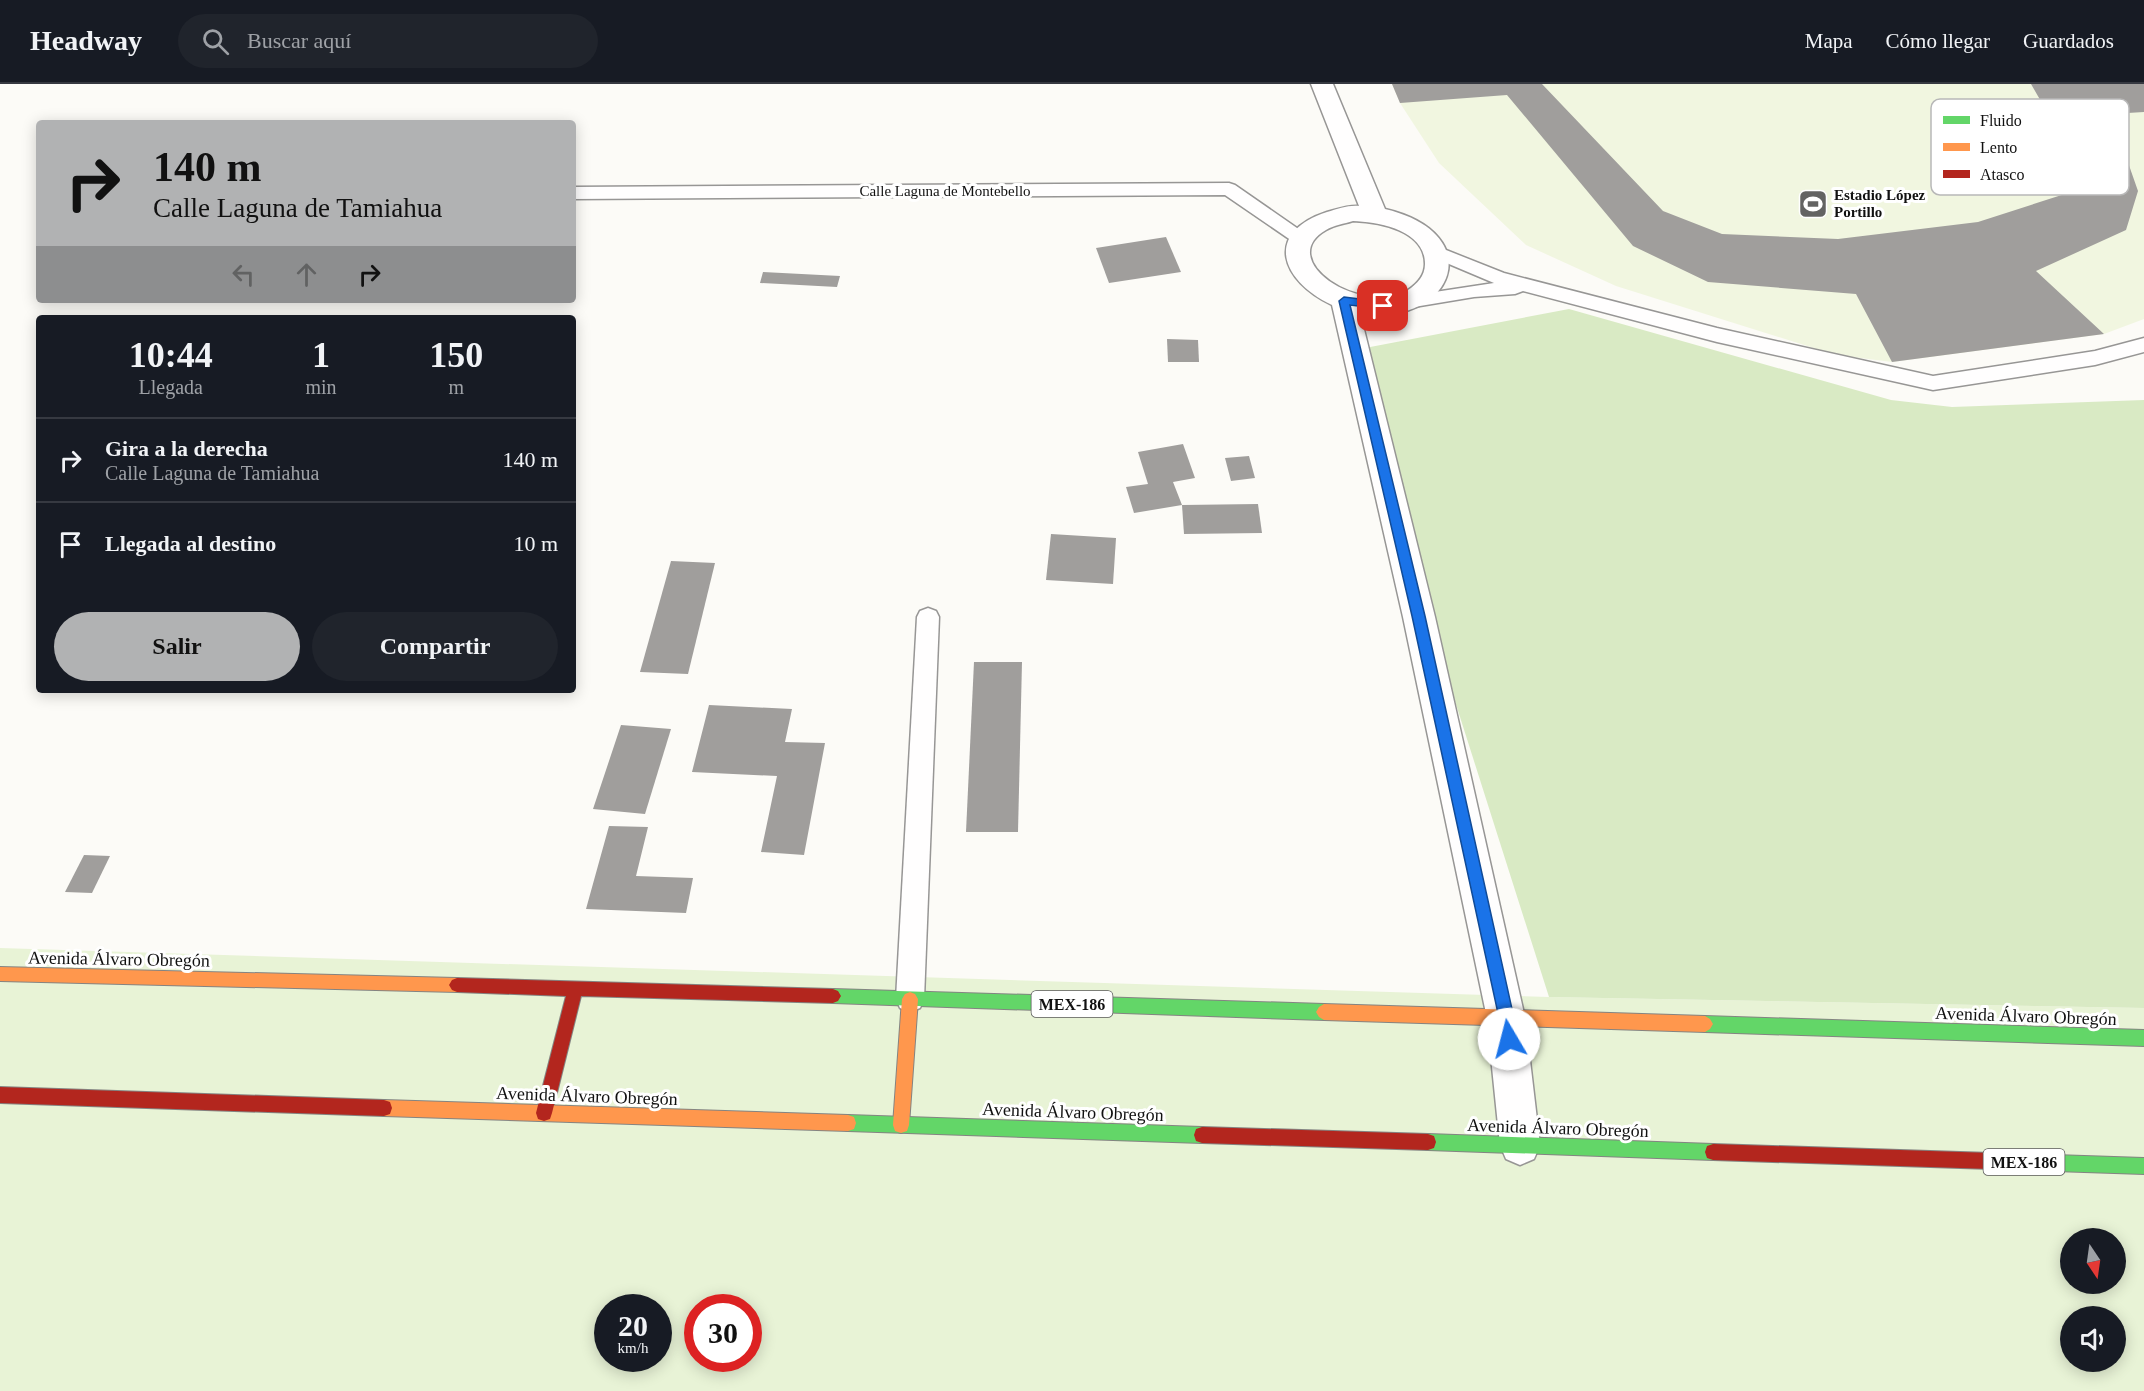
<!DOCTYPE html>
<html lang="es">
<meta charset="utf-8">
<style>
:root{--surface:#171b24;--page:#20242c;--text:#f1f3f6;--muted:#9ea1a6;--line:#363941;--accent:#b1b2b3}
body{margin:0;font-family:"Times New Roman",serif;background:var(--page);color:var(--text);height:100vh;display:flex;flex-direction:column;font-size:22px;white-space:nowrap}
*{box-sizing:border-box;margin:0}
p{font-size:20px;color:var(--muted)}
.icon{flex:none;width:33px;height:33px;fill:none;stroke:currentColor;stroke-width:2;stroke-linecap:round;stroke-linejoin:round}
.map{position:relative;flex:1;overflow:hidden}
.panel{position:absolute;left:36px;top:231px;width:540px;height:378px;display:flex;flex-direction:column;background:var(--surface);border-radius:6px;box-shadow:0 3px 15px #0003}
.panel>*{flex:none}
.banner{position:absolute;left:36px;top:36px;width:540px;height:183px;border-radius:6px;box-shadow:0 3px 15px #0003;background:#b1b2b3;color:#111;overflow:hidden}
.needle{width:39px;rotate:167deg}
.controls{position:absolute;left:2060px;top:1144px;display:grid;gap:12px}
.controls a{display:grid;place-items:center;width:66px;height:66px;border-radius:50%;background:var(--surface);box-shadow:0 3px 15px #0003;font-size:30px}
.speed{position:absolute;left:594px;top:1210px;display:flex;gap:12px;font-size:30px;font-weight:700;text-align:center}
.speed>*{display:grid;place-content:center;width:78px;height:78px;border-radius:50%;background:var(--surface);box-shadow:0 3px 15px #0003;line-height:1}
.speed small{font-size:15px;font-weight:400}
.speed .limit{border:9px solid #d22;background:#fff;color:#111}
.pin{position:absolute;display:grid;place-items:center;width:51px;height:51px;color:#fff;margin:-26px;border-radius:12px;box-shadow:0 3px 9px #0006}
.me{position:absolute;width:66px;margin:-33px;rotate:352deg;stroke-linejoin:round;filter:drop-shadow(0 0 4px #0008)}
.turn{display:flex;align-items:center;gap:21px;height:126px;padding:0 18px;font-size:27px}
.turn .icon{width:78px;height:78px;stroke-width:2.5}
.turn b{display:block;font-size:42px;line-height:51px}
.lanes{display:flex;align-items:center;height:57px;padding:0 18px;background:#0003;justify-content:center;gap:30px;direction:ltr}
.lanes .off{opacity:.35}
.eta{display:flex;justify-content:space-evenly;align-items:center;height:102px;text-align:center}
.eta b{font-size:36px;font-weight:700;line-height:42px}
.button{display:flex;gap:12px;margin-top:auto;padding:12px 18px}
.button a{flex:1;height:69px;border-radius:36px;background:var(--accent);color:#111;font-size:24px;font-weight:700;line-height:69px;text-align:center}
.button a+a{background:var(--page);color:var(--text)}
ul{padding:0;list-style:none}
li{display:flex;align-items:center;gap:18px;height:84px;padding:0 18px;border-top:2px solid var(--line)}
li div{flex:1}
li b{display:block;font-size:22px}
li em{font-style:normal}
header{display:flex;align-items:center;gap:36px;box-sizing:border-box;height:84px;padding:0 30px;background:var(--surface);border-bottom:2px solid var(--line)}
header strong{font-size:28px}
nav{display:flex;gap:33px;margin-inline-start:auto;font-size:21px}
.search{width:420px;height:54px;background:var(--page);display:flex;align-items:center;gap:15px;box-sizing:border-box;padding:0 21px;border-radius:33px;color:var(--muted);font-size:22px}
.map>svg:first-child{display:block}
.green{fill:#e8f3d6;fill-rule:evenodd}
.forest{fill:#d9eac4}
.pitch{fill:#f1f6e0}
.building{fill:#a09e9c}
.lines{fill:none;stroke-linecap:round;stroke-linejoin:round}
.lane-casing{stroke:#979695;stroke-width:3}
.street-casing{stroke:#979695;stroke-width:3}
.fast-casing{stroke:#848482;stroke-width:2}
.slow-casing{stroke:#848482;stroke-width:2}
.jam-casing{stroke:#848482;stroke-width:2}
.lane{fill:#fffefe;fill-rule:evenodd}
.street{fill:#fffefe;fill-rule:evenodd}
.fast{fill:#63d668;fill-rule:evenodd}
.slow{fill:#ff974d;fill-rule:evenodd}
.jam{fill:#b3261e;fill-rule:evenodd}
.route{fill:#1a73e8;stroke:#114b97;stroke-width:1.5}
.labels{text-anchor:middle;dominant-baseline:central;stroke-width:6;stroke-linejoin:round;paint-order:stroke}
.far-street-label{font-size:15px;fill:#111;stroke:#fff}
.far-poi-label{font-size:15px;font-weight:bold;fill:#111;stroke:#fff;text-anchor:start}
.shield{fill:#fff;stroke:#585858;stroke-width:1.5}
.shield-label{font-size:16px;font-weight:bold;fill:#111}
.street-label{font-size:18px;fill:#111;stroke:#fff}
.key{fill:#fff;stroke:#b8b8b8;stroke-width:1.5}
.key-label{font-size:16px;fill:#111}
</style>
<header>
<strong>Headway</strong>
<div class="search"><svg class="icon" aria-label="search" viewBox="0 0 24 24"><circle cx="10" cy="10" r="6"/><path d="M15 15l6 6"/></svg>Buscar aquí</div>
<nav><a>Mapa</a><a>Cómo llegar</a><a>Guardados</a></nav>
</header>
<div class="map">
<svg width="2144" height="1307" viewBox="0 0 2144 1307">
<rect width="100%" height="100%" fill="#fcfbf7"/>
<path class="green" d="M 0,864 L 1549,913 L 2144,924 L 2144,1307 L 0,1307 ZM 2070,1155 L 2115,1155 L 2115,1200 L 2070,1200 ZM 608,1224 L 658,1224 L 658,1275 L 608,1275 ZM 698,1224 L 748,1224 L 748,1275 L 698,1275 ZM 2070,1233 L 2115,1233 L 2115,1278 L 2070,1278 Z"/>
<polygon class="forest" points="1569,225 1891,316 1952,323 2144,316 2144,924 1549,913 1344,268"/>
<polygon class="pitch" points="1392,0 2144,0 2144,235 2104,250 1892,278 1836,271 1616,202 1526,161 1439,79 1400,19"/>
<g class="building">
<polygon points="1392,0 1542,0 1663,127 1722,150 1838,155 1978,138 2071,108 2077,80 2031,0 2144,0 2144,28 2111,30 2138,107 2126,146 2036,187 2104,250 1892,278 1856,210 1708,198 1633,162 1507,11 1400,19"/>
<polygon points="1166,153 1181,188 1109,199 1096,164"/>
<polygon points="763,188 840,192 837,203 760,199"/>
<polygon points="1167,255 1198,256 1199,278 1168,278"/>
<polygon points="1183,360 1195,394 1173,398 1182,421 1134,429 1126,403 1148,400 1138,368"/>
<polygon points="1249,372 1255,394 1231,397 1225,374"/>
<polygon points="1258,420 1262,449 1184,450 1182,421"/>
<polygon points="1051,450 1116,454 1113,500 1046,496"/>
<polygon points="671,477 715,479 688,590 640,588"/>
<polygon points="974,578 1022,578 1018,748 966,748"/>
<polygon points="709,621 792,625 785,658 825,659 804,771 761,768 777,692 692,688"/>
<polygon points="621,641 671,645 645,730 593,725"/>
<polygon points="609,742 648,743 636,792 693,794 686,829 586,825"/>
<polygon points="84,771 110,772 92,809 65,808"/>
</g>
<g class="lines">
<g class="lane-casing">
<g id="lane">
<polygon points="1229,99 1235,101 1307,151 1310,155 1307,159 1295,159 1225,111 573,115 573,103"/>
<polygon points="1436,162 1504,189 1717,244 1933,292 2095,267 2144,254 2144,268 2095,281 1933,306 1717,258 1523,207 1515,210 1474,213 1402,225 1395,224 1393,219 1395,214 1402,213 1494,199 1430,172 1427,168 1430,164"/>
<polygon points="928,524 936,527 939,533 924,915 920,924 910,928 900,924 896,915 917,533 920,527"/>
</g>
</g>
<g class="street-casing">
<path id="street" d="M 1311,0 L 1333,0 L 1385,125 C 1491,150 1452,244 1360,229 L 1435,533 L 1525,934 L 1540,1061 L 1534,1075 L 1520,1081 L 1506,1075 L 1500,1061 L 1487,934 L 1403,533 L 1332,221 C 1281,197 1263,149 1327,128 C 1338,125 1348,121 1359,122 ZM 1353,137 C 1379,138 1425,146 1425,180 C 1425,192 1417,200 1408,206 C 1361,233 1274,176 1326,146 C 1334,141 1344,140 1353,137 Z"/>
</g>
<g class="fast-casing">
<g id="fast">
<polygon points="833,905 1324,920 1329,923 1332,928 1329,933 1324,936 833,919 828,917 825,912 828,907"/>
<polygon points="1705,932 2144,946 2144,962 1705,948 1700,945 1697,940 1700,935"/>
<polygon points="848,1031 1202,1043 1208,1045 1210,1051 1208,1057 1202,1059 848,1047 842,1045 840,1039 842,1033"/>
<polygon points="1428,1050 1713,1060 1719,1062 1721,1068 1719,1074 1713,1076 1428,1066 1422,1064 1420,1058 1422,1052"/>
<polygon points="1991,1069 2144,1074 2144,1090 1991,1085 1985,1083 1983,1077 1985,1071"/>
</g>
</g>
<g class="slow-casing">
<g id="slow">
<polygon points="0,883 457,894 462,896 465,901 462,906 457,908 0,897"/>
<polygon points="910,908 915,910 918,915 909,1041 907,1047 901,1049 895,1047 893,1041 902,915 905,910"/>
<polygon points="1324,920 1705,932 1710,935 1713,940 1710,945 1705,948 1324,936 1319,933 1316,928 1319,923"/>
<polygon points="384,1016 848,1031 854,1033 856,1039 854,1045 848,1047 384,1032 378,1030 376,1024 378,1018"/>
</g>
</g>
<g class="jam-casing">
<g id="jam">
<polygon points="457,894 833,905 838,907 841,912 838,917 833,919 581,912 552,1029 550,1035 544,1037 538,1035 536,1029 566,912 457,908 452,906 449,901 452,896"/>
<polygon points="0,1003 384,1016 390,1018 392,1024 390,1030 384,1032 0,1019"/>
<polygon points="1202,1043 1428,1050 1434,1052 1436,1058 1434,1064 1428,1066 1202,1059 1196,1057 1194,1051 1196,1045"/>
<polygon points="1713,1060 1991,1069 1997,1071 1999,1077 1997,1083 1991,1085 1713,1076 1707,1074 1705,1068 1707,1062"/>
</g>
</g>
<use href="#lane" class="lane"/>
<use href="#street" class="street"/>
<use href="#fast" class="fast"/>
<use href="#slow" class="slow"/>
<use href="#jam" class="jam"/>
</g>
<polygon class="route" points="1344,213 1383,218 1389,222 1383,225 1350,221 1425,532 1514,934 1516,955 1514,960 1509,963 1503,960 1499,934 1412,532 1339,217"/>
<defs>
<g id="stadium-square" transform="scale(1.5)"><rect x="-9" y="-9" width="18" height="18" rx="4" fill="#636362" stroke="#fff"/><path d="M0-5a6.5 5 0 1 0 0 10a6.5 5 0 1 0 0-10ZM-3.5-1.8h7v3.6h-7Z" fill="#fff"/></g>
</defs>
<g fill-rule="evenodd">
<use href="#stadium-square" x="1813" y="120"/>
</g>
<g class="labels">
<g class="far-street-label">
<text x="945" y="107">Calle Laguna de Montebello</text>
</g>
<g class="far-poi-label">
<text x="1834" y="111">Estadio López<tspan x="1834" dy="17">Portillo</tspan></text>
</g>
<g class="shield">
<rect x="1031.5" y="907" width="81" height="26" rx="4.5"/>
<rect x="1983.5" y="1065" width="81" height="26" rx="4.5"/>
</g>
<g class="shield-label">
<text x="1072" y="920">MEX-186</text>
<text x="2024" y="1078">MEX-186</text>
</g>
<g class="street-label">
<text transform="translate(119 875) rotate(1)">Avenida Álvaro Obregón</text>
<text transform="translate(2026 932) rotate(2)">Avenida Álvaro Obregón</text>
<text transform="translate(587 1012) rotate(2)">Avenida Álvaro Obregón</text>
<text transform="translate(1073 1028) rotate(2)">Avenida Álvaro Obregón</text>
<text transform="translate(1558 1044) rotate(2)">Avenida Álvaro Obregón</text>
</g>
</g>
<rect x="1931" y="15" width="198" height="96" rx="9" class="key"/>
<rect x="1943" y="32" width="27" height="8" fill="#63d668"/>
<rect x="1943" y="59" width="27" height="8" fill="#ff974d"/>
<rect x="1943" y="86" width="27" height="8" fill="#b3261e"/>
<g class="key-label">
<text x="1980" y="42">Fluido</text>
<text x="1980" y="69">Lento</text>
<text x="1980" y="96">Atasco</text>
</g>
</svg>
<div class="controls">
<a><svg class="needle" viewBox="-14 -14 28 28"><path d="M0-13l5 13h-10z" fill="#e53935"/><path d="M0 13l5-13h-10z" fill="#9ea1a6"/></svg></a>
<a><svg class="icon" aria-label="sound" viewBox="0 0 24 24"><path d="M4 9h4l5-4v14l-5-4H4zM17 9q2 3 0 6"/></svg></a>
</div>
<div class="speed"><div>20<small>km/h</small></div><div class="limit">30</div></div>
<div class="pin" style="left:1383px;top:222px;background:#d93025"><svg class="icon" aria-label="arrive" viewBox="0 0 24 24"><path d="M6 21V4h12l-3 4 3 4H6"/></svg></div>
<svg class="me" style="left:1509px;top:955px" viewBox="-20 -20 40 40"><circle r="19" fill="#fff"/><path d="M0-13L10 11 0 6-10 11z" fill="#1a73e8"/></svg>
<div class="banner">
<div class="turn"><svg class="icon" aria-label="right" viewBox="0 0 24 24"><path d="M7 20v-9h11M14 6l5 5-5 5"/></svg><div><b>140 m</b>Calle Laguna de Tamiahua</div></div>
<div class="lanes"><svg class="icon off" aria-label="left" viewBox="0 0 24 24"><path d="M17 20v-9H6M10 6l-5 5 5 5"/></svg><svg class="icon off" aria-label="ahead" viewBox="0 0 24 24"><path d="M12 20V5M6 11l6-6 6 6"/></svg><svg class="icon" aria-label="right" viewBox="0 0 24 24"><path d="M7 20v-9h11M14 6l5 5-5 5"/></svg></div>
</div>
<section class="panel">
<div class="eta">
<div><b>10:44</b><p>Llegada</p></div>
<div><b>1</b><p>min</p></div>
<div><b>150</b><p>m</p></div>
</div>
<ul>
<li><svg class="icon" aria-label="right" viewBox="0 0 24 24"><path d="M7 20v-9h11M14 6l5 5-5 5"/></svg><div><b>Gira a la derecha</b><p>Calle Laguna de Tamiahua</p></div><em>140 m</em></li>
<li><svg class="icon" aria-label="arrive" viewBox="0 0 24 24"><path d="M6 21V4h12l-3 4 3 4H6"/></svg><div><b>Llegada al destino</b></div><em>10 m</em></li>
</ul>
<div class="button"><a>Salir</a><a>Compartir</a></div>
</section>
</div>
